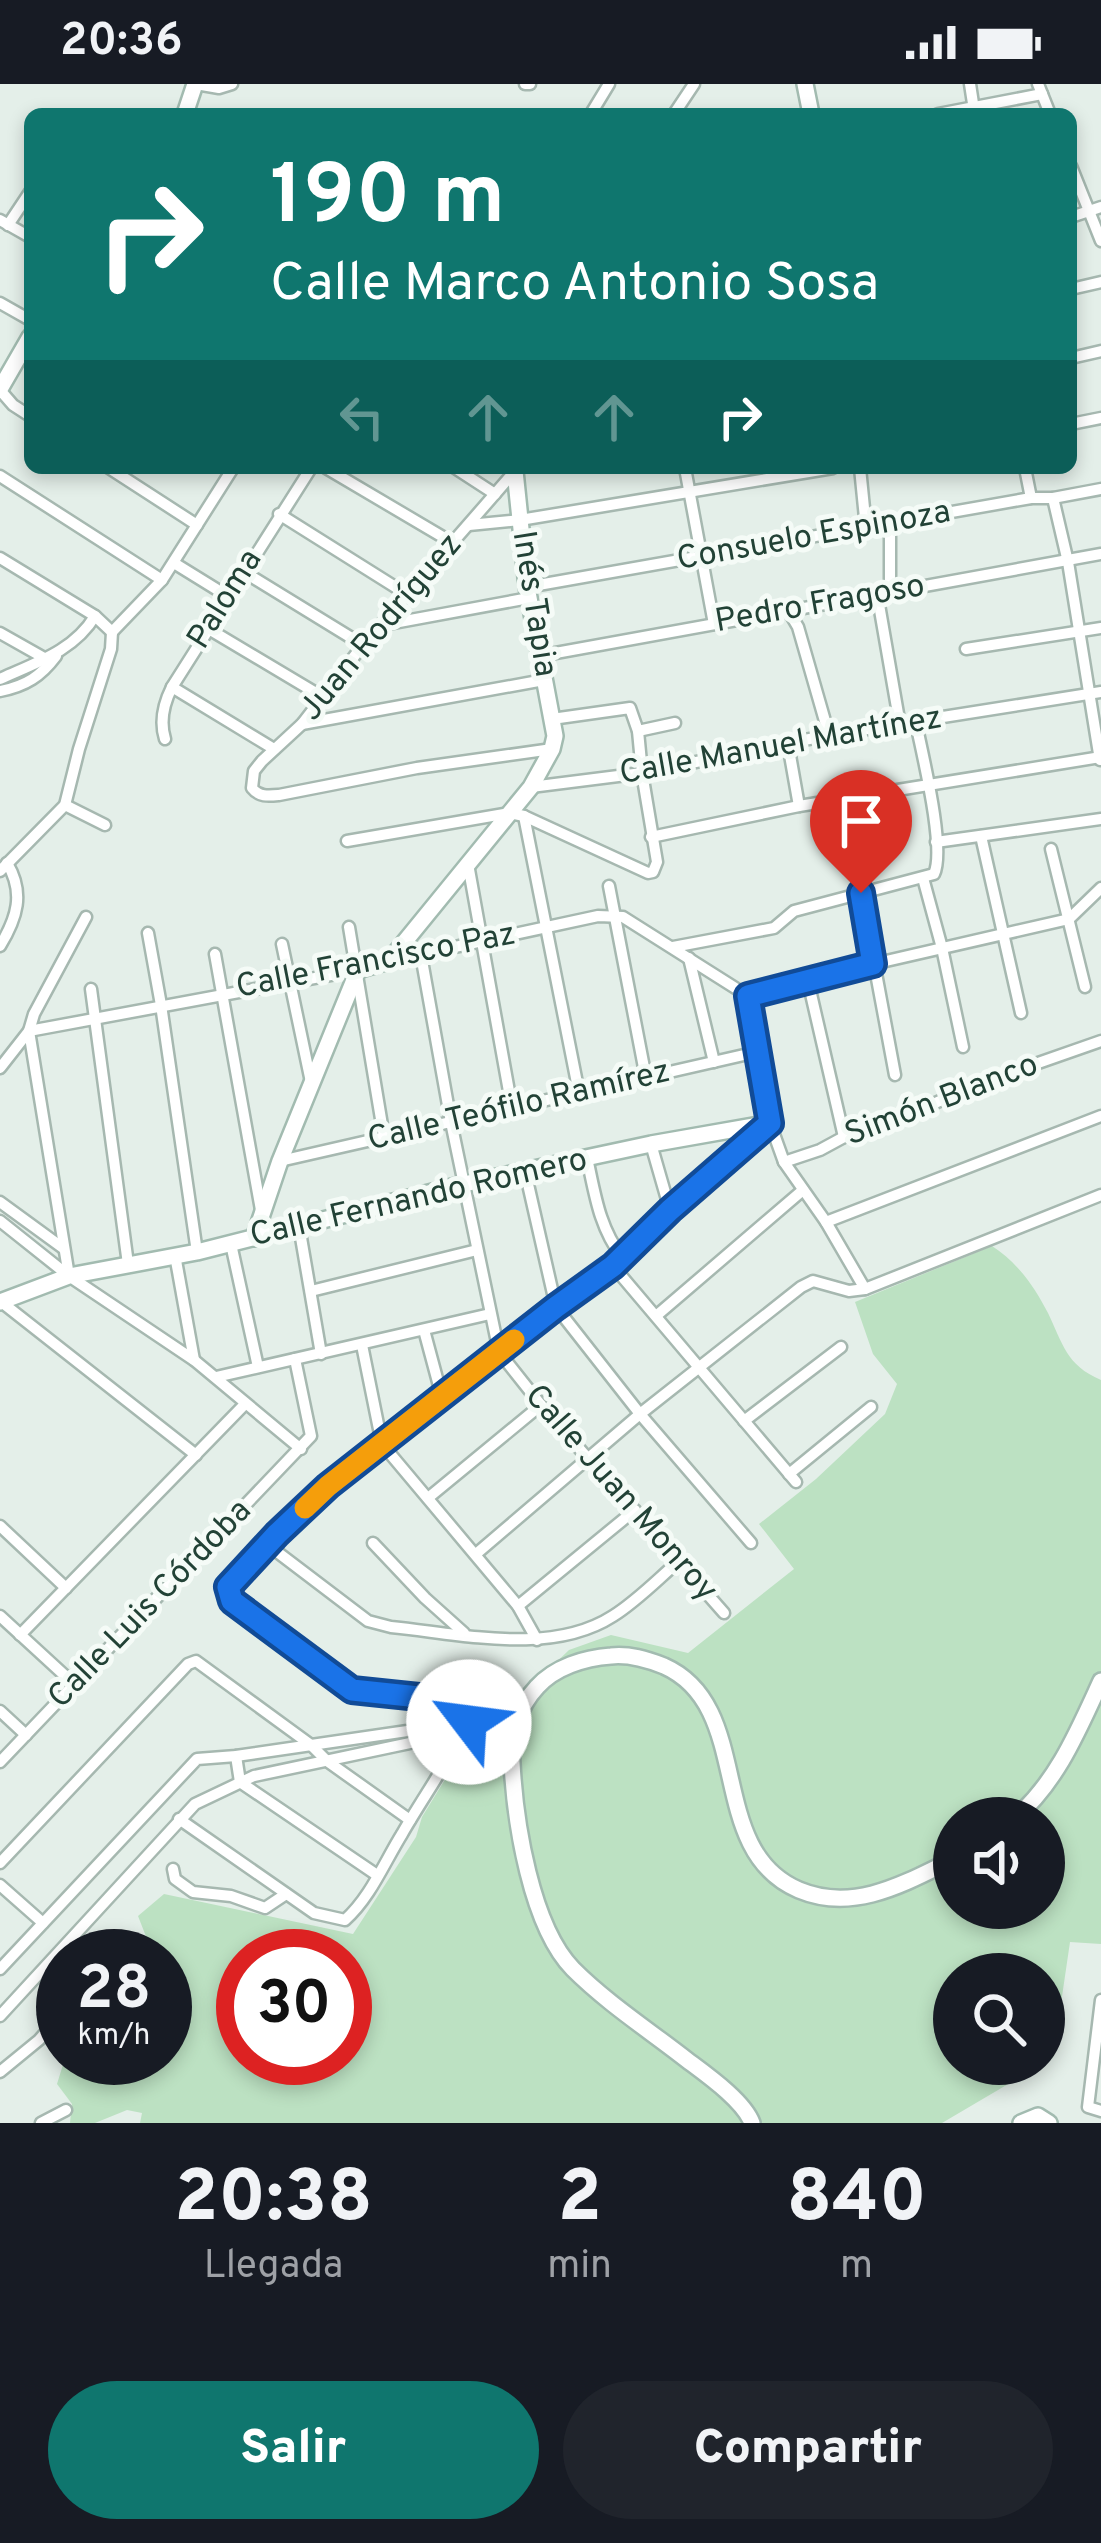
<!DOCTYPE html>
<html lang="es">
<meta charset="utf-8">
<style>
:root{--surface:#171b24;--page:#20242c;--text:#f1f3f6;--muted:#9ea1a6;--accent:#0f766e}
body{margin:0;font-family:Overpass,sans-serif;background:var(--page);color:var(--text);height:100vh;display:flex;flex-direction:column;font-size:45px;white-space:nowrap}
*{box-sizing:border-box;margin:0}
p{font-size:39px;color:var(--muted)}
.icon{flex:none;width:66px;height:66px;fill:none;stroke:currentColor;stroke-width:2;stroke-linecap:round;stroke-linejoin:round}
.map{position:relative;height:2039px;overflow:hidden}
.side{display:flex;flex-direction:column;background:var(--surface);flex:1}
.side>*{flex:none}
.top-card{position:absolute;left:24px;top:24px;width:1053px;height:366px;border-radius:18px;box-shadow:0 6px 18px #0003;background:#0f766e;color:#fff;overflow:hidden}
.fabs{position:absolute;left:933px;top:1713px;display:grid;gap:24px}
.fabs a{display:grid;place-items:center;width:132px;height:132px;border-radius:50%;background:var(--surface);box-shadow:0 6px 18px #0003;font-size:60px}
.speed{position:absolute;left:36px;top:1845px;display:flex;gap:24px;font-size:60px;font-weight:700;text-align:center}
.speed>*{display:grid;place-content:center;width:156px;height:156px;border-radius:50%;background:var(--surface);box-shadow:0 6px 18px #0003;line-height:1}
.speed small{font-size:30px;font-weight:400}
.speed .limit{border:18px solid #d22;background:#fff;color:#111}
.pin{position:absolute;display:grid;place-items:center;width:102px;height:102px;color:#fff;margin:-123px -51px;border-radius:50% 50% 50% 0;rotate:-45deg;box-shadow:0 0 12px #0007}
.pin .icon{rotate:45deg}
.me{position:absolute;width:132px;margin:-66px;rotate:300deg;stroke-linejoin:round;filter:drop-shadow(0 0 9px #0008)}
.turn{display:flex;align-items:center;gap:42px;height:252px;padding:0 48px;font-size:54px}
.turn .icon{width:156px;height:156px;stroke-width:2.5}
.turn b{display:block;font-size:84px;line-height:102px}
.lanes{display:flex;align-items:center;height:114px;padding:0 48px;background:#0003;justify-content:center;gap:60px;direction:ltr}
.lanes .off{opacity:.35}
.eta{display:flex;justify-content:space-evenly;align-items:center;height:204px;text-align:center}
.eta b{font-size:72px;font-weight:800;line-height:84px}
.action{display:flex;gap:24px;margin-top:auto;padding:24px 48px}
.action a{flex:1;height:138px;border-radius:72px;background:var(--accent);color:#fff;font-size:48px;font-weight:800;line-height:138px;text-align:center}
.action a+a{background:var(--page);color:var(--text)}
.status{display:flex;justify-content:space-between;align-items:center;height:84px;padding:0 60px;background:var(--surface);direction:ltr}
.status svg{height:33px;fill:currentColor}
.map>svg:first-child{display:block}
.green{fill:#bce1c2;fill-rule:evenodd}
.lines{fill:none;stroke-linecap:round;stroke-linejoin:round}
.street-casing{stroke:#a6b8b0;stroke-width:15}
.secondary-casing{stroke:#a2bbb0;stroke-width:20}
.street{stroke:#fff;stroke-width:10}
.secondary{stroke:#fff;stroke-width:15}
.route-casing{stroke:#114b97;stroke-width:30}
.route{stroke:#1a73e8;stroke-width:21}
.slow{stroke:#f59e0b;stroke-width:21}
.labels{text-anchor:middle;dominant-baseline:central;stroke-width:10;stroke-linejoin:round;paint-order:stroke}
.street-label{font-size:33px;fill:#224236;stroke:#f5fbf7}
</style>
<div class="status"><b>20:36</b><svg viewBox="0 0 49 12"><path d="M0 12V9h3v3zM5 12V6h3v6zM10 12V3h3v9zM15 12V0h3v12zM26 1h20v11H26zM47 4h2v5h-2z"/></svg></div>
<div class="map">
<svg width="1101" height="2039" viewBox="0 0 1101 2039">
<rect width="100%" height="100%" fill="#e4efe9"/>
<path class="green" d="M 992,1162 C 1017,1178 1034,1202 1048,1229 C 1063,1260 1066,1281 1101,1296 L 1101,1860 L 1070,1858 L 1053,1974 L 1044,1979 L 1044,1890 L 954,1890 L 954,1980 L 1042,1980 L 942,2039 L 140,2039 L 142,2029 L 127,2026 L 95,2039 L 70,2039 L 72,2020 L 57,2000 L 65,1974 L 165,1974 L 165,1872 L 136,1872 L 147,1855 L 138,1832 L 164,1810 L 353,1850 L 416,1753 L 422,1733 L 460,1671 L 569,1566 L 611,1551 L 688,1569 L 794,1485 L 759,1440 L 816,1395 L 885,1330 L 897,1300 L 873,1270 L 855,1218 ZM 954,1734 L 1044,1734 L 1044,1824 L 954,1824 ZM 243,1872 L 345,1872 L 345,1974 L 243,1974 Z"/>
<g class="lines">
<g class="street-casing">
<g id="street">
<polyline points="196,0 219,4 232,0"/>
<polyline points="525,0 530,0"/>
<polyline points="970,0 974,26"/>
<polyline points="1038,0 1050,30"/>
<polyline points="592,28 609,0"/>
<polyline points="674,30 694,0"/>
<polyline points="938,30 1042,10"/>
<polyline points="1071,82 1101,157"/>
<polyline points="1071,133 1101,123"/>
<polyline points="0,136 30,153"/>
<polyline points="8,141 30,108"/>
<polyline points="1071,205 1101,198"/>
<polyline points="0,219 30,236"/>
<polyline points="1071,274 1101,267"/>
<polyline points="0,306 13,321 30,332"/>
<polyline points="1071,340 1101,334"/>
<polyline points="109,384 197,441"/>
<polyline points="326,384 453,459"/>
<polyline points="455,384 495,410"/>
<polyline points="685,384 714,540"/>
<polyline points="860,384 866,444"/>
<polyline points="1025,384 1031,414"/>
<path d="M 515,387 L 363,561 L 302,640 L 262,677 L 254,687 L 252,704 C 259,713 268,712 279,711 L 417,684 L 552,665"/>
<polyline points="0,392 162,496"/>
<polyline points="1053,414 1068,478 1100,676"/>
<polyline points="279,430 408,511"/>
<polyline points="890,439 890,507"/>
<polyline points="469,441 520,436 833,384"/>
<polyline points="0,474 95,532 112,548"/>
<polyline points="174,479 229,513"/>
<polyline points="244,488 363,561"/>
<polyline points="527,503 1031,414 1053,414 1101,405"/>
<polyline points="877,509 900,641"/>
<polyline points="788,526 798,543 829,651"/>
<polyline points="383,541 529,514"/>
<polyline points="207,544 321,612"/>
<polyline points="112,548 162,496 233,384"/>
<polyline points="0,549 46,575"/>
<polyline points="966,565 1101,544"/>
<polyline points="539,572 1101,470"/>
<path d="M 0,595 C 35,579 74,567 95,532"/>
<polyline points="172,603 274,665"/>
<path d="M 0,607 C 26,602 41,592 56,572"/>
<polyline points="302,640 544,596"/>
<polyline points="638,647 675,639"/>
<path d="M 165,655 C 159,636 164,619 172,603 L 311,384"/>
<polyline points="788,660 799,722"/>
<polyline points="531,703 642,689 829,651 1101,608"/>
<polyline points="65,721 105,741"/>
<polyline points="524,732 579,1009"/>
<polyline points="981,752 1021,929"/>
<polyline points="651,753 799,722 1101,673"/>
<polyline points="347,757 510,729 524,732 648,789 653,788 657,778 642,689 638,647 630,624 552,635"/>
<polyline points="936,758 1101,735"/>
<polyline points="1051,765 1085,903"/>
<polyline points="468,780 512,1024"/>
<polyline points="0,787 65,721 79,665 111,565 112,548"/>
<polyline points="923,794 942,864 963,963"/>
<polyline points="609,802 646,994"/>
<polyline points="861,809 895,991"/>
<polyline points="349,843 384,1053"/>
<polyline points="148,849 161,921 197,1168"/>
<polyline points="282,860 311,998"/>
<path d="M 0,862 C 17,834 25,809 7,779"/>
<path d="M 673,863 L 774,844 L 794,827 L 934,790 C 946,765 922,669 916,639"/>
<polyline points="215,870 261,1126"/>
<polyline points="421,871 451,1038 499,1268 541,1321 724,1529"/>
<polyline points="689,874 714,978"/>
<polyline points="390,877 598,832 623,833 748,912"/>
<polyline points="808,897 844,1053"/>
<polyline points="91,905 128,1180"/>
<polyline points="748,912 873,880 1069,835 1101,804"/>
<polyline points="748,912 770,1039 784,1078 826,1138 865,1205"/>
<polyline points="0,984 29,947 358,886"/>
<polyline points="651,1060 670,1126"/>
<path d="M 587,1074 C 595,1110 599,1143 622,1173"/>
<polyline points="280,1077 757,968"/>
<polyline points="784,1078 820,1066 844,1053 911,1030 975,1001 1101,957"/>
<polyline points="525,1087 556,1223 640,1330 751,1459"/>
<polyline points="0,1118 63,1164"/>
<polyline points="0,1137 69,1192 194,1276 301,1365"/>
<polyline points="826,1138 1101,1032"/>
<polyline points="299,1142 321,1270"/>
<polyline points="231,1160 258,1283"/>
<polyline points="175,1171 194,1276"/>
<polyline points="613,1182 796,1398"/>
<polyline points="69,1192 29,947 34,930 86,833"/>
<polyline points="311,1207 477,1166"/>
<polyline points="0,1217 196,1371"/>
<polyline points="656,1232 803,1106"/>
<polyline points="424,1246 442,1313"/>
<polyline points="362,1261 382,1360 518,1522 537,1556"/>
<polyline points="216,1293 490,1230"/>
<polyline points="744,1337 841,1263"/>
<polyline points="789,1390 871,1323"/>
<polyline points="428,1414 541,1321"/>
<polyline points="0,1442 66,1504"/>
<polyline points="373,1459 425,1514 464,1549"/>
<path d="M 268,1461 L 368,1537 L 391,1543 C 462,1550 551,1572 613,1532 C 637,1517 658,1495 679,1477"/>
<polyline points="476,1470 640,1330 801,1203 813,1197 849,1207 865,1205 1101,1111"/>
<polyline points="518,1522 635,1426"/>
<polyline points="0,1532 74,1600"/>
<polyline points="20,1551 245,1320"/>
<polyline points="0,1627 26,1651"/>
<polyline points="469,1638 470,1625 456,1617 352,1606 232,1518 228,1503 277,1450 328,1402 556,1223 613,1182 670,1126 768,1041"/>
<polyline points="236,1672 240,1698 377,1791"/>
<polyline points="0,1678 311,1352 295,1275"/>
<path d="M 179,1735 L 314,1829 L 345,1836 C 370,1814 384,1779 402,1750 C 422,1715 446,1682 464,1645"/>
<polyline points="0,1779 188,1580 196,1577 311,1661 327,1677 410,1736"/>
<polyline points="173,1785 175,1795 193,1808 231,1812 265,1824 286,1810"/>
<polyline points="0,1801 43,1839"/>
<polyline points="0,1885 197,1675 236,1672 469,1638"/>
<polyline points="1101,1916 1088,2023 1101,2027"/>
<polyline points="0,1932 195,1720 254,1692 462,1648"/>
<polyline points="0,1988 39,1956 63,1929"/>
<polyline points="41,2039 66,2026"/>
</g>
</g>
<g class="secondary-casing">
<g id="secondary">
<polyline points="805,0 811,30"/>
<polyline points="185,30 195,0"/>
<polyline points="0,305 30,253"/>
<polyline points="254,1154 280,1077 358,886 389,877 531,703 552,665 555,652 527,503 515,387 517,384"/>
<polyline points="0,1218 69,1192 197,1168 464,1100 651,1060 770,1039"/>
<path d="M 1015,1734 C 1057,1698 1078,1647 1101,1597"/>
<path d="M 752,2039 C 744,2017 707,1991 687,1976 C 650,1947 607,1919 573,1885 C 531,1842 515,1738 512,1679 C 510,1652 518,1623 537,1603 C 555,1583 584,1574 611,1572 C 629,1570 646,1575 664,1582 C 756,1623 704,1766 799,1806 C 854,1829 905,1799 954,1775"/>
<polyline points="1021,2039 1038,2032 1049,2039"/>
</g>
</g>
<use href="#street" class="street"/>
<use href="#secondary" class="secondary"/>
</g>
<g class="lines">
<g class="route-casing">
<polyline id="route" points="469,1638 470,1625 457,1617 352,1606 232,1517 228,1503 277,1450 328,1402 556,1223 613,1182 670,1126 770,1039 748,912 873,880 861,809"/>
</g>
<use href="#route" class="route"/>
<polyline class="slow" points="305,1424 328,1402 514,1256"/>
</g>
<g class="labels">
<g class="street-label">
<text transform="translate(814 453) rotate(-10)">Consuelo Espinoza</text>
<text transform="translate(226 516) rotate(-58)">Paloma</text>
<text transform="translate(533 520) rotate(81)">Inés Tapia</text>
<text transform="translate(820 521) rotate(-10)">Pedro Fragoso</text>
<text transform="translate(382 544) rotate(-50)">Juan Rodríguez</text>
<text transform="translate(781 663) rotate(-10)">Calle Manuel Martínez</text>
<text transform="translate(376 878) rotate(-11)">Calle Francisco Paz</text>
<text transform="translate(942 1017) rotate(-21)">Simón Blanco</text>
<text transform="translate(519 1023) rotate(-13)">Calle Teófilo Ramírez</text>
<text transform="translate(419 1115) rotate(-13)">Calle Fernando Romero</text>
<text transform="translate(620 1410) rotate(49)">Calle Juan Monroy</text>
<text transform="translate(151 1521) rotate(-46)">Calle Luis Córdoba</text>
</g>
</g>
</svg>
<div class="fabs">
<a><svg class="icon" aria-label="sound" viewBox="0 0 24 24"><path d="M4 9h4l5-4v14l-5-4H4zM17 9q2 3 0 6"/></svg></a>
<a><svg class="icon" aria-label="search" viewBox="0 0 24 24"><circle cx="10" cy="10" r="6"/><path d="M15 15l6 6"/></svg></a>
</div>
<div class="speed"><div>28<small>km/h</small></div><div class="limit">30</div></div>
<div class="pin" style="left:861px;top:809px;background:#d93025"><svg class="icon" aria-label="arrive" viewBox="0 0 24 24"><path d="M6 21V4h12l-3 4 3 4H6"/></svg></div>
<svg class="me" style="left:469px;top:1638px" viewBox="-20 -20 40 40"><circle r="19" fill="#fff"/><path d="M0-13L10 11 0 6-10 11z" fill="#1a73e8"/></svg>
<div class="top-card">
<div class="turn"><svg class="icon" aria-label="right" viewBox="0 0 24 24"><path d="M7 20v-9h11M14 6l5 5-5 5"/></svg><div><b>190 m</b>Calle Marco Antonio Sosa</div></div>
<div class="lanes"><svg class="icon off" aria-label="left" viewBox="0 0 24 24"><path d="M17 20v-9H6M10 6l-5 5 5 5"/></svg><svg class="icon off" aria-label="ahead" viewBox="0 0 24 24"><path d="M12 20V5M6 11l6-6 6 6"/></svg><svg class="icon off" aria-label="ahead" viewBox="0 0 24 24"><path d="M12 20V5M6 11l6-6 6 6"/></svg><svg class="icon" aria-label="right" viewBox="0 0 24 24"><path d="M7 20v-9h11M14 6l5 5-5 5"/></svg></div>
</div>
</div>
<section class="side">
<div class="eta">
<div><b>20:38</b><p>Llegada</p></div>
<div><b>2</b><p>min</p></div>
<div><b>840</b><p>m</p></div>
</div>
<div class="action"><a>Salir</a><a>Compartir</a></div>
</section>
